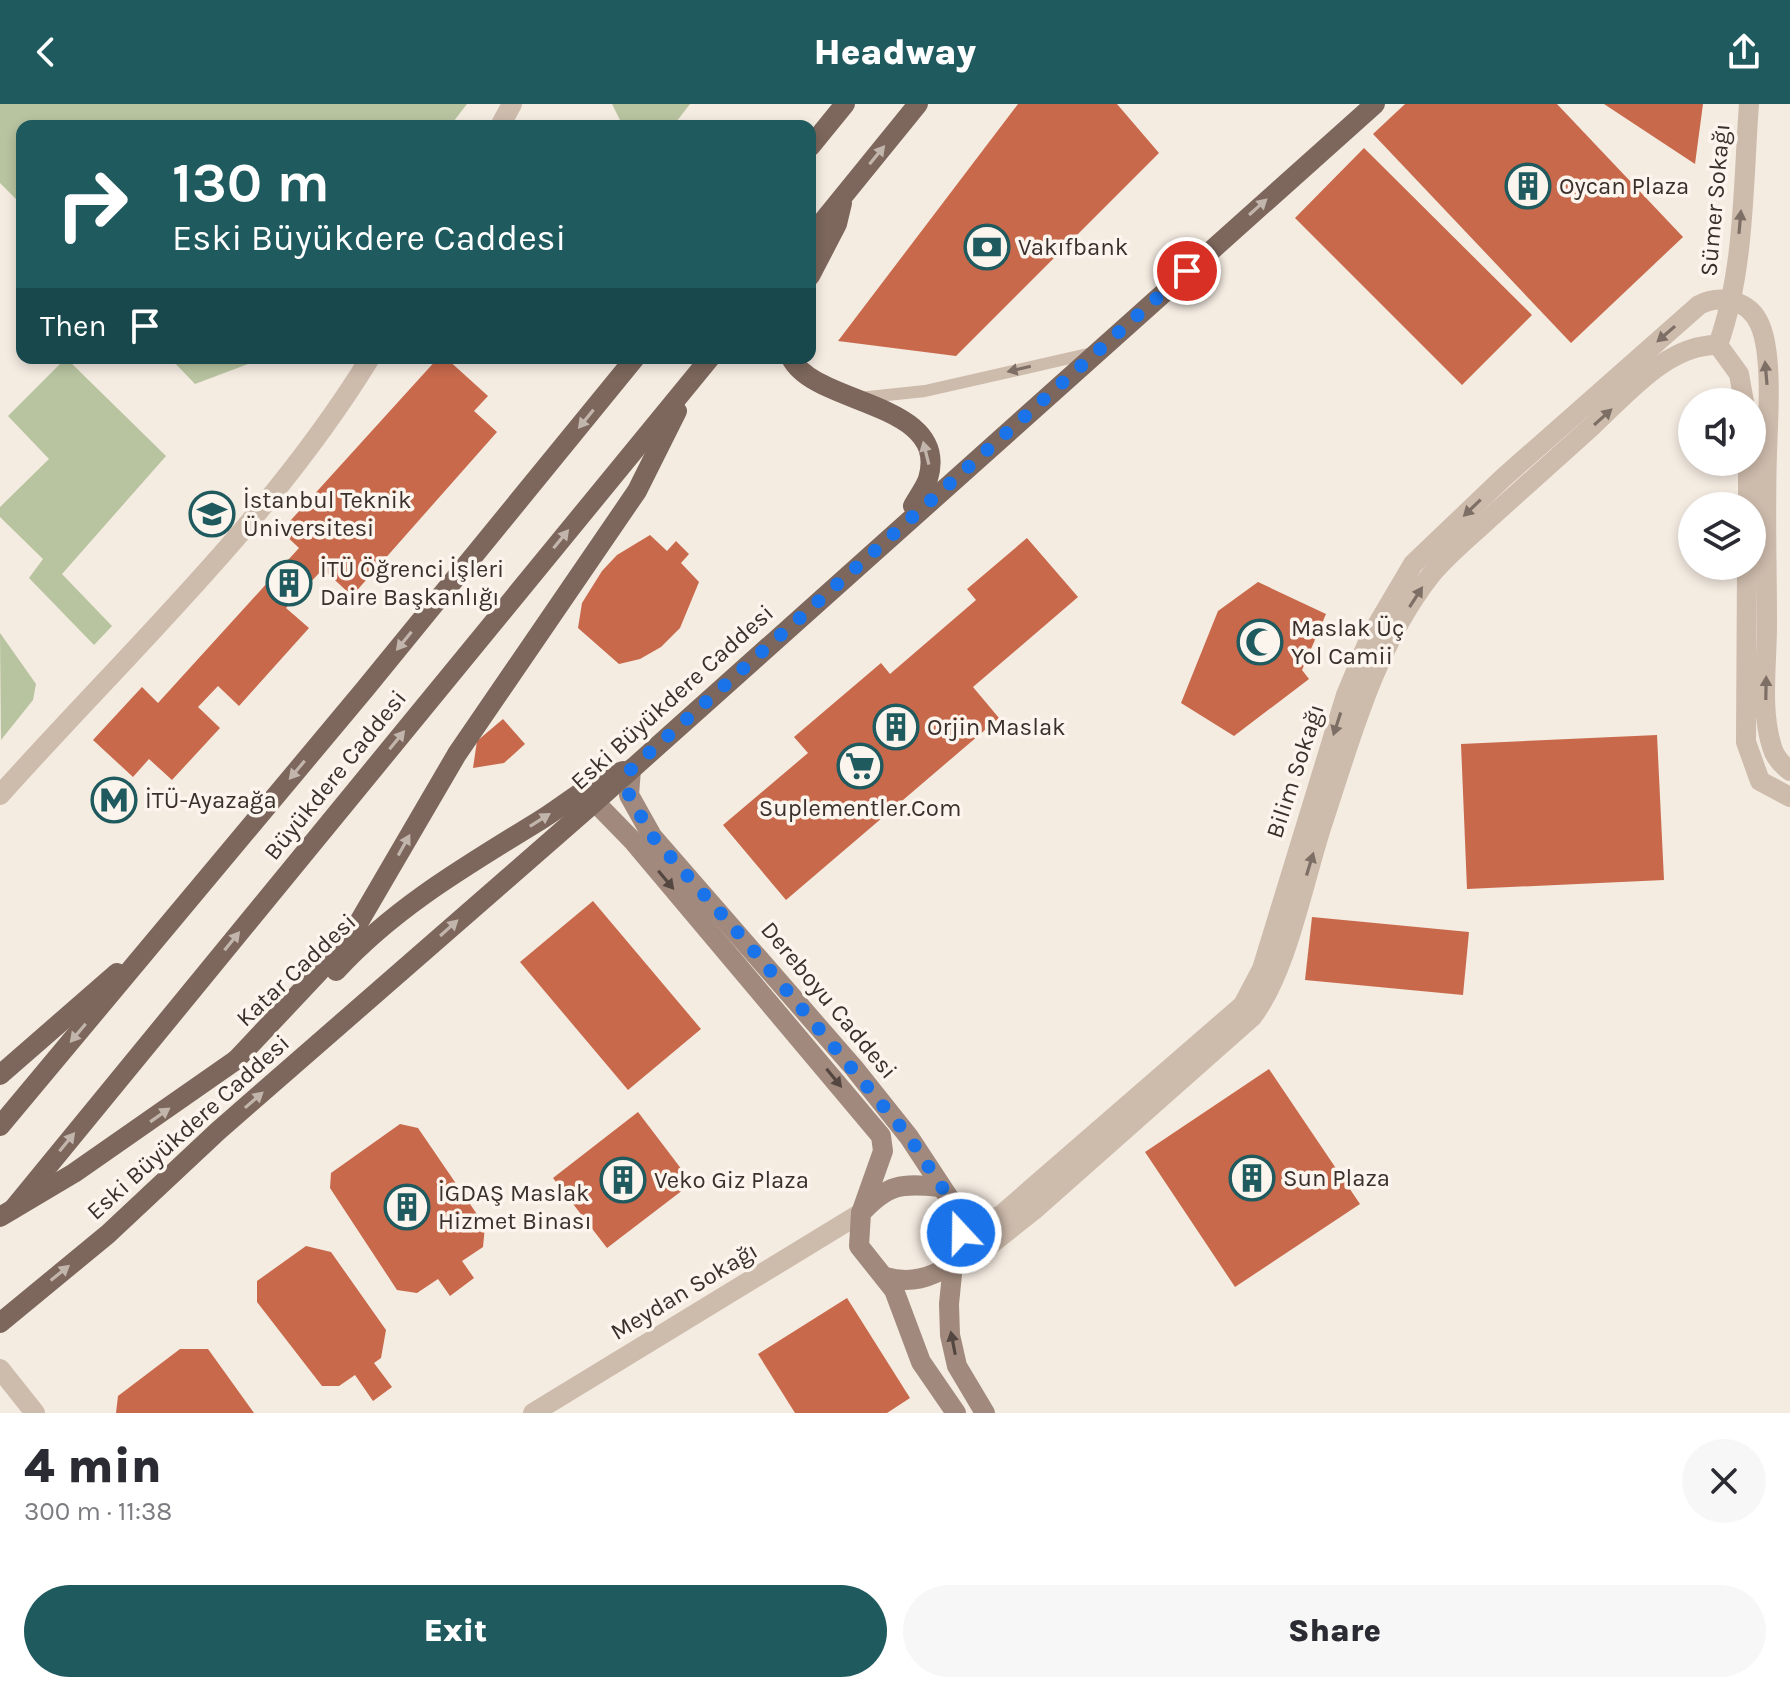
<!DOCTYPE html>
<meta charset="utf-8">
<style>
:root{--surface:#fff;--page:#f7f7f7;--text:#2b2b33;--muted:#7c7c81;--accent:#1f5a5e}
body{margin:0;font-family:Karla,sans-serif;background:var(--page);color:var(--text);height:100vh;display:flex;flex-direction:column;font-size:30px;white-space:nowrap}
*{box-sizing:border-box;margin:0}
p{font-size:26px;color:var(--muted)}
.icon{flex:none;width:44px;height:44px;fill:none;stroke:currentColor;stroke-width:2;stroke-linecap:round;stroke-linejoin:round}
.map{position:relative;height:1309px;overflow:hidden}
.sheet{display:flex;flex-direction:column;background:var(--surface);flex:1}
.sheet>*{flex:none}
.top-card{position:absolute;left:16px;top:16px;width:800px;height:244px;border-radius:16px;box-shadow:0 4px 12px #0003;background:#1f5a5e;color:#fff;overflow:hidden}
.buttons{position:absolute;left:1678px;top:284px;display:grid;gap:16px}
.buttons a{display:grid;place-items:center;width:88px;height:88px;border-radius:50%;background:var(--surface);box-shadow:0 4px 12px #0003;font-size:40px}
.pin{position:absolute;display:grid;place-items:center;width:68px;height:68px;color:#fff;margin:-34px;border:4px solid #fff;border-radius:50%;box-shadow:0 2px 8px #0007}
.me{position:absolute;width:88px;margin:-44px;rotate:339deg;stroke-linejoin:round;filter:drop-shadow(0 0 6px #0008)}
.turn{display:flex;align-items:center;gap:28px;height:168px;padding:0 24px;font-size:36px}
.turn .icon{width:104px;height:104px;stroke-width:2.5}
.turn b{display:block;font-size:56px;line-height:68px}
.then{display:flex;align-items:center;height:76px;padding:0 24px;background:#0003;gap:16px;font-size:30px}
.round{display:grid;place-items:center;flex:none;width:84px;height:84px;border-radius:42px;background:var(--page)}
.head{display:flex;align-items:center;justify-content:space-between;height:136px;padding:0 24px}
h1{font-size:48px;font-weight:800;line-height:60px}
.button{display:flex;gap:16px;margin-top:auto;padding:16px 24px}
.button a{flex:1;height:92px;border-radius:48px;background:var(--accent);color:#fff;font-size:32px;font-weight:800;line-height:92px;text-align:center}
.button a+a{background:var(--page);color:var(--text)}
header{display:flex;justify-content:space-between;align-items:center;height:104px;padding:0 24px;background:var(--accent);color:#fff;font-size:36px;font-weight:800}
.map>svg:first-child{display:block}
.green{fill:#b8c4a0}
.building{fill:#c8694b}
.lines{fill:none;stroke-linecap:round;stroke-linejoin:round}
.lane{stroke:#cdbbac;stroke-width:12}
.street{stroke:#cdbbac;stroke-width:20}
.secondary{stroke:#a18a7d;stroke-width:20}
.primary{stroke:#7d675c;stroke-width:20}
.primary-bridge{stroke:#7d675c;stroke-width:20}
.oneway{fill:#c2b5ac}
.oneway2{fill:#7d6f65}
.oneway3{fill:#544640}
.route{stroke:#1a73e8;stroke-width:14;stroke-dasharray:0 25.2}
.labels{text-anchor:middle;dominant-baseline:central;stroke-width:7;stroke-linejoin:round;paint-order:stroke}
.poi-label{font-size:24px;fill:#3b302b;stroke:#fbf5ee;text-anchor:start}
.street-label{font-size:24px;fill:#3b302b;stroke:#fbf5ee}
</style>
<header><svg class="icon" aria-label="back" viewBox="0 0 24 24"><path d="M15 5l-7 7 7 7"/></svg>Headway<svg class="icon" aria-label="share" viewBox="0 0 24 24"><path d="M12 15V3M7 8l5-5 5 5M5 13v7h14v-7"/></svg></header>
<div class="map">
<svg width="1790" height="1309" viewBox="0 0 1790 1309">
<rect width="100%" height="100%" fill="#f4ebe1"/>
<g class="green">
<polygon points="0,0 467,0 450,22 22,22 22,101 0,79"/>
<polygon points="612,0 690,0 673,22 623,22"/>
<polygon points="66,254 166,352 62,470 112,522 94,541 29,474 43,455 0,413 0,403 49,355 8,312"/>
<polygon points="170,254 264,254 195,280"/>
<polygon points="0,529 36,580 33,596 1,636"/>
</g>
<g class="building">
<polygon points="1018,0 1117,0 1159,49 956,252 838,237"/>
<polygon points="1405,0 1557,0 1683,133 1571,239 1373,30"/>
<polygon points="1604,0 1703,0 1695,60"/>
<polygon points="1364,44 1532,211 1462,281 1295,114"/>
<polygon points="438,254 446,254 488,292 474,307 497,328 352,492 323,465 286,504 309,524 239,602 218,582 198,603 220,624 172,676 149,655 133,673 93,636 142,583 158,599 299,444 281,427"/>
<polygon points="650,431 667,447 676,437 689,450 681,459 699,478 680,524 661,543 640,555 619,560 578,524 582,499 602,467 617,451"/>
<polygon points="1027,434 1078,493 973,583 999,614 786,796 723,721 808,649 794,633 881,559 890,570 976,496 967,485"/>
<polygon points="1258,478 1326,510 1302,566 1309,575 1234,632 1181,599 1218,507"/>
<polygon points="503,615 525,640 504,659 473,664 477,637"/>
<polygon points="1657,631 1664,776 1467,785 1461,640"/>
<polygon points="593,797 701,925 628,986 520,858"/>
<polygon points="1312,813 1469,828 1463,891 1305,876"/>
<polygon points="1269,965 1360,1100 1235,1183 1145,1048"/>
<polygon points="638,1008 692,1079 607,1144 553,1074"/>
<polygon points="400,1020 418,1024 485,1122 483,1143 462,1157 474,1174 450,1192 438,1175 417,1189 397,1186 330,1084 331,1069"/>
<polygon points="306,1142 331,1148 386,1226 381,1254 374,1259 392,1283 373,1297 355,1271 339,1282 322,1282 257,1198 257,1177"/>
<polygon points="847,1194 910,1294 887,1309 795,1309 758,1250"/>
<polygon points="180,1245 208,1245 254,1309 116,1309 118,1292"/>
</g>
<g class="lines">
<polyline class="lane" points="859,294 925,287 1092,249"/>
<g class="street">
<polyline points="500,22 512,0"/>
<path d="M 1718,241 C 1745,166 1743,79 1749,0"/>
<polyline points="1718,241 1739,270 1744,298"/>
<polyline points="1748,402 1748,358"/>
<polyline points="1747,462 1746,638 1760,677 1790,693"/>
<path d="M 0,691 C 127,549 270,417 370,254"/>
<path d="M 959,1109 L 964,1116 L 979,1118 L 1000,1112 L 1243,901 L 1262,865 L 1346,591 L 1370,533 L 1413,460 L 1503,374 L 1699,201 C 1720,190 1750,196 1760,221 C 1773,251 1768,316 1767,349 C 1765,407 1767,464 1767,521 C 1767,561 1760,605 1772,643 C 1775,654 1782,661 1790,667"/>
<path d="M 953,1160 L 990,1141 L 1034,1106 L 1252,913 C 1288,867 1304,773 1324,715 C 1351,633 1376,541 1430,472 C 1448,450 1471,432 1491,413 C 1524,383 1557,354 1590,324 C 1626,291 1667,240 1718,241"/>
<polyline points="0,1265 35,1309"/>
<polyline points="533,1309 861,1109"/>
</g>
<g class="secondary">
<polyline points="631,665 629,691 652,732 854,964 909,1033 959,1109 960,1146 953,1160 949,1200 950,1231 957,1262 985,1309"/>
<polyline points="595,698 633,737 881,1032 883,1047 861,1109"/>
<path d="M 939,1083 C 901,1079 888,1080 861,1109 L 859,1142 L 894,1186 L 921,1258 L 956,1309"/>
<path d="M 885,1173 C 911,1180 930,1174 953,1160"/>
</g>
<g class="primary">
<polyline points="810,43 845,0"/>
<polyline points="810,133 918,0"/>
<polyline points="810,172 837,120 842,99"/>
<path d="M 791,254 C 815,302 951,297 928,375 C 925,384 917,394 913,402"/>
<path d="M 336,867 C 395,803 466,762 539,717 C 568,699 591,677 623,667"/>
<polyline points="236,956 319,868 356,823 457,650 637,387 677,307"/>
<polyline points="0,971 117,869"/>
<polyline points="0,1022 365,585 635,254"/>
<polyline points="13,1105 710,254"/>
<polyline points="0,1219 108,1130 218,1027 595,698 1375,0"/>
</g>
<polyline class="primary-bridge" points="0,1113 74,1069 236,956"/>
</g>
<defs><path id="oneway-solid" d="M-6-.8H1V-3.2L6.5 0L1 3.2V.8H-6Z" transform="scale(2)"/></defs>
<g class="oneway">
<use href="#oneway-solid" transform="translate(877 51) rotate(-51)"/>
<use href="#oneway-solid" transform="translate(1258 103) rotate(-42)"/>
<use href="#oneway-solid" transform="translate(586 315) rotate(129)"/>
<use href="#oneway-solid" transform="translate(926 349) rotate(-104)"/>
<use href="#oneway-solid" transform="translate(561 435) rotate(-51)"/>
<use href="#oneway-solid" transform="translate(404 537) rotate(129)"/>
<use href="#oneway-solid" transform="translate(397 636) rotate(-51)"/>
<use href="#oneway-solid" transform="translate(297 666) rotate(130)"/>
<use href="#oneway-solid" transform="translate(540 716) rotate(-32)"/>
<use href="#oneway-solid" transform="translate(404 741) rotate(-61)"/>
<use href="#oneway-solid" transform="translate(449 824) rotate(-42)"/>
<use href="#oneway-solid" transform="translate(232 837) rotate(-51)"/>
<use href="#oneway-solid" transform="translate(78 929) rotate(130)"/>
<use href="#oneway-solid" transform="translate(254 996) rotate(-41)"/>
<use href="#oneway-solid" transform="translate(160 1011) rotate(-35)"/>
<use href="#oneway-solid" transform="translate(67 1038) rotate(-51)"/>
<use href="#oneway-solid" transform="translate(60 1169) rotate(-39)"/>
</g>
<g class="oneway2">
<use href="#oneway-solid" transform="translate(1740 118) rotate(-85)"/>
<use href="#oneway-solid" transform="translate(1666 230) rotate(139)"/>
<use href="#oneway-solid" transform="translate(1019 265) rotate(167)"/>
<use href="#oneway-solid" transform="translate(1766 269) rotate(-95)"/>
<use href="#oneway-solid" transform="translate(1603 313) rotate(-42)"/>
<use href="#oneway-solid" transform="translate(1472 404) rotate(136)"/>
<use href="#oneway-solid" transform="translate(1416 493) rotate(-57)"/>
<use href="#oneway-solid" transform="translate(1766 584) rotate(-89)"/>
<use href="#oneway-solid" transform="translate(1337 620) rotate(108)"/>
<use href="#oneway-solid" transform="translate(1310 760) rotate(-73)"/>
</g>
<g class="oneway3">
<use href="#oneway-solid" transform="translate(666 776) rotate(50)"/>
<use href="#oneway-solid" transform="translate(834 974) rotate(51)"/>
<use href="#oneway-solid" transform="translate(953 1239) rotate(-101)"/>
</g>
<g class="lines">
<polyline class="route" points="961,1129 959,1109 909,1033 748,840 652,732 629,691 631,665 1187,167"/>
</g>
<defs>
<g id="building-ring" transform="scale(2.3)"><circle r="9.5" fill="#fbf5ee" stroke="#1f5a5e" stroke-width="1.5"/><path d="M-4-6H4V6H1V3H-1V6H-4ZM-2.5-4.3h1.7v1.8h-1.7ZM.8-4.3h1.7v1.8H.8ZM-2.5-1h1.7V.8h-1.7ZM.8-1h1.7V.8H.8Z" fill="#1f5a5e"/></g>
<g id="bank-ring" transform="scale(2.3)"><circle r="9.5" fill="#fbf5ee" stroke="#1f5a5e" stroke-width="1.5"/><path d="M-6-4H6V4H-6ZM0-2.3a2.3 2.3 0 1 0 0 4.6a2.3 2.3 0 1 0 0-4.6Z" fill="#1f5a5e"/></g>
<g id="university-ring" transform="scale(2.3)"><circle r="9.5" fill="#fbf5ee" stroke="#1f5a5e" stroke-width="1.5"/><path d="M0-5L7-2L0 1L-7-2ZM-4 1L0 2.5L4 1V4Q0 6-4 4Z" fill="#1f5a5e"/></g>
<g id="mosque-ring" transform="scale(2.3)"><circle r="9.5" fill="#fbf5ee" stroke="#1f5a5e" stroke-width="1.5"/><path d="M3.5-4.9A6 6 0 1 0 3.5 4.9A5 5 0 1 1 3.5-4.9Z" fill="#1f5a5e"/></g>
<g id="supermarket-ring" transform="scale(2.3)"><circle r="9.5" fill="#fbf5ee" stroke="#1f5a5e" stroke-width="1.5"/><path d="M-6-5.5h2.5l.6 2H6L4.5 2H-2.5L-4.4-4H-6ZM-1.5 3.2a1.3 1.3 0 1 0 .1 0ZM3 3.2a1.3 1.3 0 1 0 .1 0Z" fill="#1f5a5e"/></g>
<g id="metro-ring" transform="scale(2.3)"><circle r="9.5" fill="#fbf5ee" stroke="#1f5a5e" stroke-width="1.5"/><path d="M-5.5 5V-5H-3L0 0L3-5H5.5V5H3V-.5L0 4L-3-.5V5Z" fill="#1f5a5e"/></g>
</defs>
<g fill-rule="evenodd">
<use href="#building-ring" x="1528" y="82"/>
<use href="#bank-ring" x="987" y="143"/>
<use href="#university-ring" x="212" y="410"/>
<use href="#building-ring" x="289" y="479"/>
<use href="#mosque-ring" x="1260" y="538"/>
<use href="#building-ring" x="896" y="623"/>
<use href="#supermarket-ring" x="860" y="662"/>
<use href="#metro-ring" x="114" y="696"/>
<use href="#building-ring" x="1252" y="1074"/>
<use href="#building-ring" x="623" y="1076"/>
<use href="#building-ring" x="407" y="1103"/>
</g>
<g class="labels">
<g class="poi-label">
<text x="1559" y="82">Oycan Plaza</text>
<text x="1018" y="143">Vakıfbank</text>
<text x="243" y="396">İstanbul Teknik<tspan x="243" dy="28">Üniversitesi</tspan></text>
<text x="320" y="465">İTÜ Öğrenci İşleri<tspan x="320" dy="28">Daire Başkanlığı</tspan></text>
<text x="1291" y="524">Maslak Üç<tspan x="1291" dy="28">Yol Camii</tspan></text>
<text x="927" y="623">Orjin Maslak</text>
<text x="145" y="696">İTÜ-Ayazağa</text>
<text x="860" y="704" text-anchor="middle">Suplementler.Com</text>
<text x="1283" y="1074">Sun Plaza</text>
<text x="654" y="1076">Veko Giz Plaza</text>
<text x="438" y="1089">İGDAŞ Maslak<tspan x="438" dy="28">Hizmet Binası</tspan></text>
</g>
<g class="street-label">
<text transform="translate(1715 96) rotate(-85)">Sümer Sokağı</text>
<text transform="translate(672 593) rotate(-42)">Eski Büyükdere Caddesi</text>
<text transform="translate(1295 667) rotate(-72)">Bilim Sokağı</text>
<text transform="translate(335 671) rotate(-51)">Büyükdere Caddesi</text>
<text transform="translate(296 866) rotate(-43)">Katar Caddesi</text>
<text transform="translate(829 896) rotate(50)">Dereboyu Caddesi</text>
<text transform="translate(188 1023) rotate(-42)">Eski Büyükdere Caddesi</text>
<text transform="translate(684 1187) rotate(-31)">Meydan Sokağı</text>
</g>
</g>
</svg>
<div class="buttons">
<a><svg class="icon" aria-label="sound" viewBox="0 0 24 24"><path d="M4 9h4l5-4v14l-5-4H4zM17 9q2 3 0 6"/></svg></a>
<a><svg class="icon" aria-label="layers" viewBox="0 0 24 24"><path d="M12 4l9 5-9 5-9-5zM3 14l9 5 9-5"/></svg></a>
</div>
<div class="pin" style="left:1187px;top:167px;background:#d93025"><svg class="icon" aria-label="arrive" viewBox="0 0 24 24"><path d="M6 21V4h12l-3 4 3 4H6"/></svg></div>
<svg class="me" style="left:961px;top:1129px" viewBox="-20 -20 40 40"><circle r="17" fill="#1a73e8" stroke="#fff" stroke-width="3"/><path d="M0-11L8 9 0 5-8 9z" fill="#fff"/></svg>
<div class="top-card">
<div class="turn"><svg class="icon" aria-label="right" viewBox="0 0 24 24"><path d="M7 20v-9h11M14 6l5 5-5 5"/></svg><div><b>130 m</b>Eski Büyükdere Caddesi</div></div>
<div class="then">Then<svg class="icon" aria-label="arrive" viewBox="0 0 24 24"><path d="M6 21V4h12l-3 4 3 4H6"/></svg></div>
</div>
</div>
<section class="sheet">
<div class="head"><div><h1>4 min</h1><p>300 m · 11:38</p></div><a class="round"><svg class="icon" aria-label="close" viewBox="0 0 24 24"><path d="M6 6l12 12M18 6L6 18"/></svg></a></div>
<div class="button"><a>Exit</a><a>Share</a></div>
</section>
